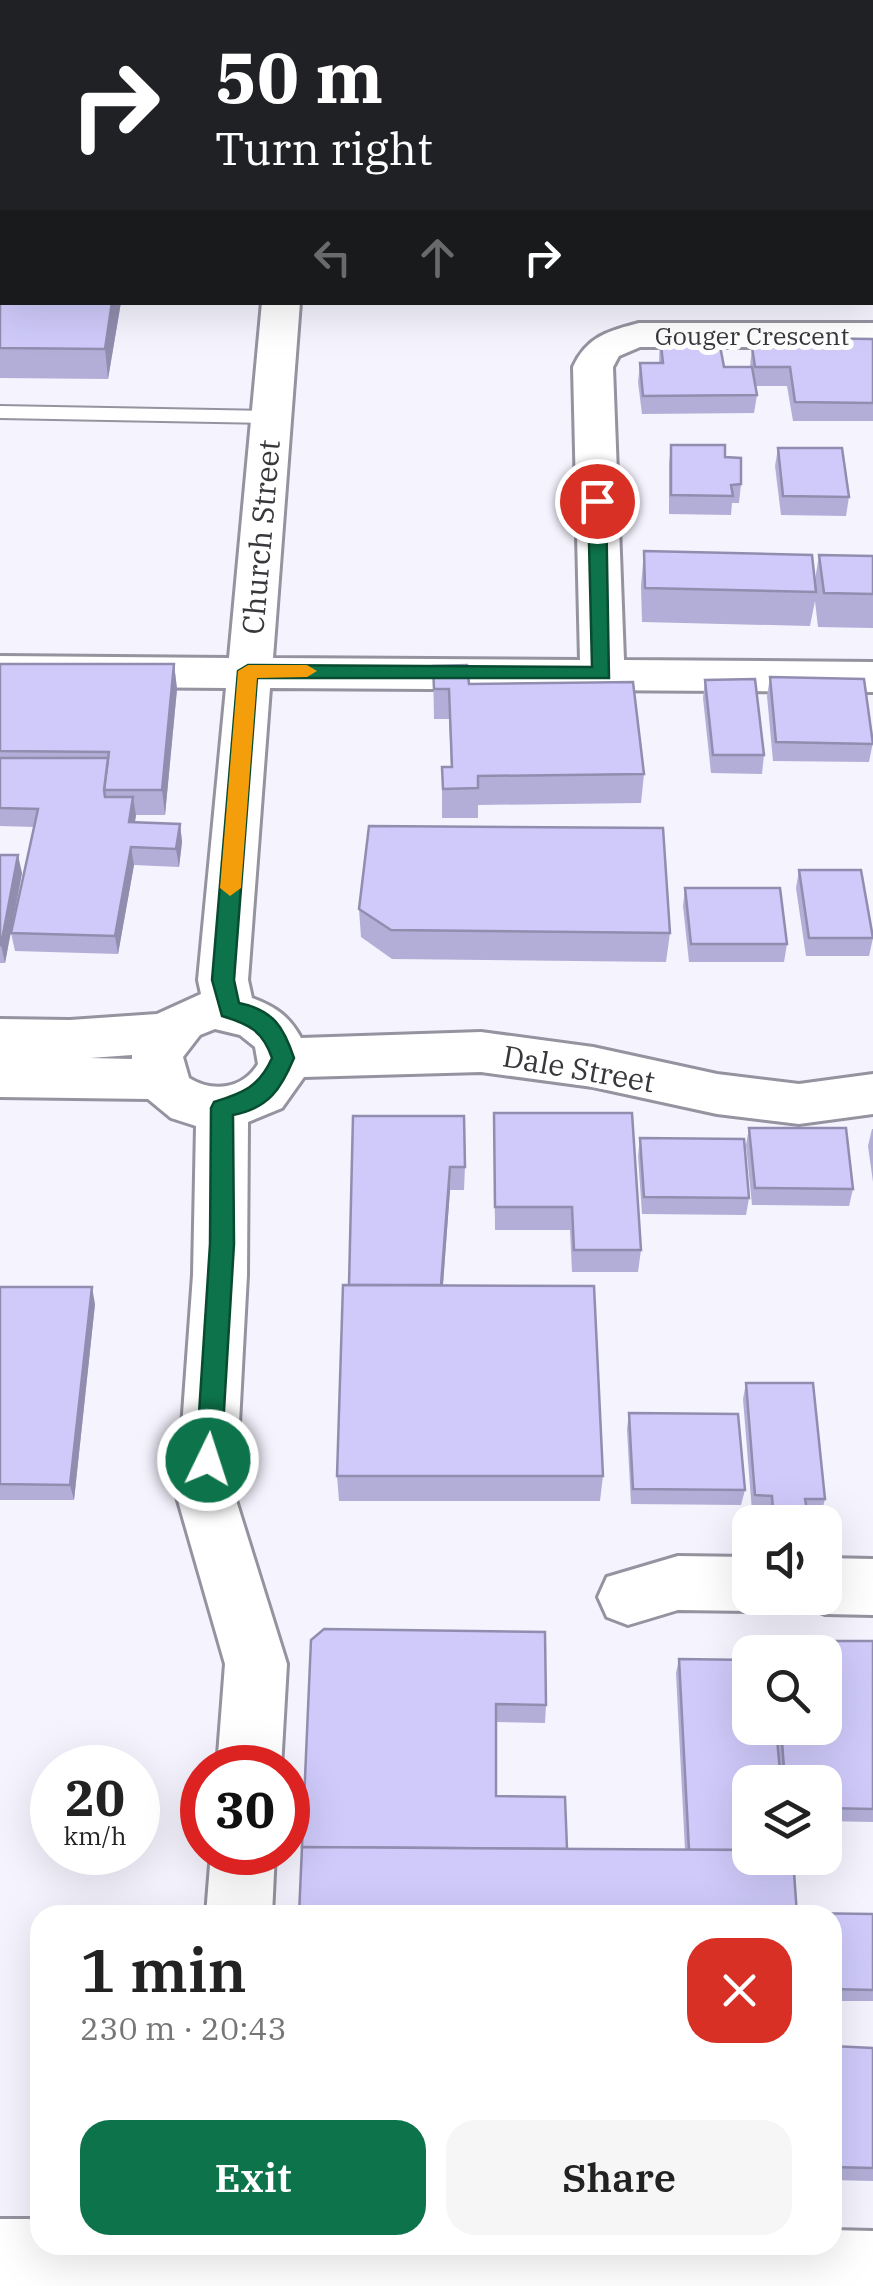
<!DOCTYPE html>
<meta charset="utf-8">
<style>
:root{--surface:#fff;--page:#f6f6f6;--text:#222;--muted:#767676;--accent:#0d734a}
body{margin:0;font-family:"IBM Plex Serif",serif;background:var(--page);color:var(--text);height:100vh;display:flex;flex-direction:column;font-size:38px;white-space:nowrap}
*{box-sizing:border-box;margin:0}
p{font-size:32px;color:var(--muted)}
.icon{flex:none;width:55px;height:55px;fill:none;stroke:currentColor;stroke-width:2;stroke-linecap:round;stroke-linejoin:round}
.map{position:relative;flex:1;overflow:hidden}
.drawer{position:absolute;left:30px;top:1905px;width:812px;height:350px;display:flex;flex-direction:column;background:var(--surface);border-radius:30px;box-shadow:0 10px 40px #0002}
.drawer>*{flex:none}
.banner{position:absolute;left:0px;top:0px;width:875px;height:305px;box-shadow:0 10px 40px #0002;background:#202124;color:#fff;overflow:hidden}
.tools{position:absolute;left:732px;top:1505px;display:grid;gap:20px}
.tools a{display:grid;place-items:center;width:110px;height:110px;border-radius:20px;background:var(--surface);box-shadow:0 10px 40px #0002;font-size:50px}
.speed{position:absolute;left:30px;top:1745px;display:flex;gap:20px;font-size:50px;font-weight:700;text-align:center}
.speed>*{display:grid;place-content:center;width:130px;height:130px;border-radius:50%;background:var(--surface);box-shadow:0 10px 40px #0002;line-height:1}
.speed small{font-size:25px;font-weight:400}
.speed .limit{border:15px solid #d22;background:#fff;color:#111}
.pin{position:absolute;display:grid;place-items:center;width:85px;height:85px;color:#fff;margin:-42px;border:5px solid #fff;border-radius:50%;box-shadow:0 2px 10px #0007}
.me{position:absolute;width:110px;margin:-55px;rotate:4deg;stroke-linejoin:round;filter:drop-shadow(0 0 8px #0008)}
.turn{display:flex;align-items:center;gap:35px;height:210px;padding:0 50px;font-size:45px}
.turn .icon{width:130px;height:130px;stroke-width:2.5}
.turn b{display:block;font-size:70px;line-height:85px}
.lanes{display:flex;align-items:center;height:95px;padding:0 50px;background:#0003;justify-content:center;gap:50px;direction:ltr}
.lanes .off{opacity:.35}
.round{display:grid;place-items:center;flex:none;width:105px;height:105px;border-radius:30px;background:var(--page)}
.summary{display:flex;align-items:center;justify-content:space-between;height:170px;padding:0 50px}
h1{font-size:60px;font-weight:600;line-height:75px}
.cta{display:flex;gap:20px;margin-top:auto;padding:20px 50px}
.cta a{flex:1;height:115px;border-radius:30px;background:var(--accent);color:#fff;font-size:40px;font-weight:600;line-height:115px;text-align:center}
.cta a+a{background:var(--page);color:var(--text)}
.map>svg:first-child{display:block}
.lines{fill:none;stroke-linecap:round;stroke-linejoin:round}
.lane-casing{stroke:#94939f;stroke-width:4}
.street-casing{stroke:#94939f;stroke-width:6}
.lane{fill:#fff;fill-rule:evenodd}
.street{fill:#fff;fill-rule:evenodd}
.wall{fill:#b2aed7}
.shaded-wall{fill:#918daf}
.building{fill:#cfcafa;stroke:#918daf;stroke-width:2.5}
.route{fill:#0d734a;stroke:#084b30;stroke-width:2.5}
.slow{fill:#f59e0b}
.labels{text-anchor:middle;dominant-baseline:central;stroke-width:10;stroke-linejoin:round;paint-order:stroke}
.far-street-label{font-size:25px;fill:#37373c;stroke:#fff}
.street-label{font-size:30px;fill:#37373c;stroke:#fff}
</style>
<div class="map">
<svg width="873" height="2286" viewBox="0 0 873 2286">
<rect width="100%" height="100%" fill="#f4f3fe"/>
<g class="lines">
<g class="lane-casing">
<g id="lane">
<polygon points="299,0 317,0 318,2 301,2"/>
<polygon points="0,406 271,411 281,417 271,423 0,418"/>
</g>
</g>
<g class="street-casing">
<g id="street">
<polygon points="873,0 873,20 872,20 872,2 862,2"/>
<path d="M 262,302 L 300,302 L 273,658 L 580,660 L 573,367 C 587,336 609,331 639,323 L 873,323 L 873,347 L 640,347 L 619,356 L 613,367 L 624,660 L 873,662 L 873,692 L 270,688 L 248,980 L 252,998 C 276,1007 289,1016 301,1038 L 481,1032 L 593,1047 L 717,1074 L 799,1084 L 873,1074 L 873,1114 L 799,1124 L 717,1114 L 593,1087 L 481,1072 L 304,1077 L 282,1108 L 248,1122 L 247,1275 L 235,1497 L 287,1664 L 281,1768 L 217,1768 L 225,1664 L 177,1497 L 193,1275 L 196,1126 L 171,1118 L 148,1099 L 0,1097 L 0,1019 L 70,1020 L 157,1014 L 201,994 L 198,980 L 226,688 L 0,686 L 0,656 L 229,658 ZM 215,1029 L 240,1035 L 255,1047 L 258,1064 C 243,1089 213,1093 189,1078 L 183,1057 L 200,1035 ZM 132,1055 L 132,1059 L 90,1058 Z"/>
<polygon points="678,1556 750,1557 750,1598 774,1598 771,1603 750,1611 678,1610 628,1625 607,1617 598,1597 607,1577"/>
<polygon points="825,1558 873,1559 873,1615 825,1614 804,1605 800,1598 825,1598"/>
<polygon points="211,1852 275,1852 272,1915 206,1915"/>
<polygon points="0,2219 40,2219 40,2245 832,2245 832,2230 873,2231 873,2286 0,2286"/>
</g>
</g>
<use href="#lane" class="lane"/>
<use href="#street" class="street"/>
</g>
<g class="wall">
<polygon points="0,0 2,2 121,302 108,379 0,378"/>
<polygon points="660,336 724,367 750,367 752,347 801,347 803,338 873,339 873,421 793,421 787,386 755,386 757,395 754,413 642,414 638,382 640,363 659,363"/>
<polygon points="671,445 725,457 741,484 739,503 732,503 731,515 669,514 669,464"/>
<polygon points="778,448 849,497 846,516 781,515 775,466"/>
<polygon points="644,551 815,580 819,555 873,556 873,628 818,627 815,601 810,626 642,622 641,586"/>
<polygon points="0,664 174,664 177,689 165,815 136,815 135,822 180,824 182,842 179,867 134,865 118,954 15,951 11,933 34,827 0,826"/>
<polygon points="433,666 644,774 641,803 478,805 478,818 442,818 442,767 451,767 449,719 434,719"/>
<polygon points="770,677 873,742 869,762 773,761 767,696"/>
<polygon points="705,680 764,755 762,774 711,773 703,698"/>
<polygon points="0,855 22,873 5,963 0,963"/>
<polygon points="799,870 873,938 869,956 806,956 796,888"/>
<polygon points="685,888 787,944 784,962 689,962 683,906"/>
<polygon points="359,909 670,933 666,962 392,959 361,937"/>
<polygon points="494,1113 641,1250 638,1272 572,1272 570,1230 495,1230"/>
<polygon points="353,1116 465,1167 464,1190 450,1190 443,1285 603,1476 600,1501 339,1501 337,1476 349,1285"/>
<polygon points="749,1128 853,1189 849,1206 752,1205 746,1145"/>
<polygon points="872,1129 873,1129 873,1182 868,1146"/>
<polygon points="640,1138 749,1198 746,1215 642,1214 638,1156"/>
<polygon points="0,1287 95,1304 74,1500 0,1500 0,1502"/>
<polygon points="746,1383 825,1499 821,1515 806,1515 803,1522 769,1522 768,1511 752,1511 743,1399"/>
<polygon points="629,1413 745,1490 741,1505 631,1504 627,1429"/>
<polygon points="311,1640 546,1705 545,1723 496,1722 496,1796 567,1849 685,1850 676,1673 679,1659 750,1728 825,1728 827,1655 832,1641 873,1641 873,1822 825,1821 825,1782 750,1782 797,1913 873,1914 873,2001 832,2001 832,1915 299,1915"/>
<polygon points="832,2046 873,2048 873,2181 832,2180"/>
</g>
<g class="shaded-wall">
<polygon points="112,302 121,302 108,379 105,349"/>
<polygon points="174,664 177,689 165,815 162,790"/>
<polygon points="133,797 136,815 132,840 129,822"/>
<polygon points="180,824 182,842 179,867 176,849"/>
<polygon points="131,847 134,865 118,954 115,936"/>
<polygon points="18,855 22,873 5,963 1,945"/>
<polygon points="450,1167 450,1190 441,1311 441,1289"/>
<polygon points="92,1287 95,1304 74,1500 70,1485"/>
</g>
<g class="building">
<polygon points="0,0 133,0 132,2 2,2 2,302 112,302 105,349 0,348"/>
<polygon points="718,335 724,367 752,367 757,395 643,396 640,363 663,363 660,336"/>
<polygon points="803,338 873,339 873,403 795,402 790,367 755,367 752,347 804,347"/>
<polygon points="671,445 725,445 725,457 741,458 741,484 731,485 733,496 671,495"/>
<polygon points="778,448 842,448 849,497 783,496"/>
<polygon points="644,551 812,555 816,592 645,588"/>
<polygon points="819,555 873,556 873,594 824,593"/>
<polygon points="0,664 174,664 162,790 104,790 109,752 0,751"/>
<polygon points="467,665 469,684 633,682 644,774 478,776 478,788 443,789 442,767 452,767 449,689 434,689 433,666"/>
<polygon points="770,677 864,679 873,744 776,742"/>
<polygon points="755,679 764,755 713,755 705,680"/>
<polygon points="0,758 108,758 104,790 105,797 133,797 129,822 180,824 176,849 131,847 115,936 11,933 38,809 0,808"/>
<polygon points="369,826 663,828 670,933 391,930 359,909"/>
<polygon points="0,855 18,855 1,945 0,945"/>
<polygon points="799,870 861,870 873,938 809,938"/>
<polygon points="685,888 780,888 787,944 691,944"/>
<polygon points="494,1113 632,1113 641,1250 574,1250 572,1207 495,1207"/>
<polygon points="353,1116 464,1116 465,1167 450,1167 441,1285 349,1285"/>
<polygon points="749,1128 846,1128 853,1189 755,1188"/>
<polygon points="640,1138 744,1139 749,1198 644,1197"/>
<polygon points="343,1285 594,1286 603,1476 337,1476"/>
<polygon points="0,1287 92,1287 70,1485 0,1484"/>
<polygon points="746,1383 813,1383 825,1499 805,1499 807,1510 773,1510 772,1496 755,1495"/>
<polygon points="629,1413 738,1414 745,1490 633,1489"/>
<polygon points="324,1629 545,1632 546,1705 496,1704 496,1796 565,1797 567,1849 302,1847 311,1640"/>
<polygon points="832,1641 873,1641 873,1809 825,1808 825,1782 785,1782 781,1728 825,1728 825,1655 833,1655"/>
<polygon points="679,1659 750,1660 750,1728 776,1728 781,1782 750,1782 750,1850 689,1850"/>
<polygon points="302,1847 750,1850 750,1858 793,1858 797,1915 299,1915"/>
<polygon points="797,1913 873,1914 873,1990 832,1989 832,1915 797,1915"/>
<polygon points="832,2046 873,2048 873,2168 832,2167"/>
</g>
<path class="route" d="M 597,496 L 606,501 L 609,678 L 257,678 L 234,980 L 239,1003 C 274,1010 284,1028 294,1058 C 281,1089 269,1108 233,1115 L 234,1244 L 221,1460 L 217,1468 L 208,1471 L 199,1468 L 196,1460 L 210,1244 L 211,1108 L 214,1102 C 243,1093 259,1087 272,1058 C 263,1031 249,1024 222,1016 L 212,980 L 238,671 L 248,665 L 592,667 L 588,501 Z"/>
<polygon class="slow" points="248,665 307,665 317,671 307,677 257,678 241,888 230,896 220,888 238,671"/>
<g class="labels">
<g class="far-street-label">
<text x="752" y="335">Gouger Crescent</text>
</g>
<g class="street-label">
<text transform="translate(260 537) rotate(-85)">Church Street</text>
<text transform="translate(579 1068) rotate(10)">Dale Street</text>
</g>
</g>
</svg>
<div class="tools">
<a><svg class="icon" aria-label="sound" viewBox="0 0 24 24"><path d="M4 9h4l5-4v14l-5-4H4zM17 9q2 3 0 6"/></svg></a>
<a><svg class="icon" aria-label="search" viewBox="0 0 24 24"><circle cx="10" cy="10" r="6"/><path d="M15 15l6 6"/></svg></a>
<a><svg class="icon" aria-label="layers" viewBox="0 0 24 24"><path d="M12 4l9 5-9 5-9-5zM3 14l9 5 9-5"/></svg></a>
</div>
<div class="speed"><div>20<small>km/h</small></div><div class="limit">30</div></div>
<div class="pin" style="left:597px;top:501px;background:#d93025"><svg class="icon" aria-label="arrive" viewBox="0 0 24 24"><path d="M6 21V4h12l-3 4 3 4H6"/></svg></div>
<svg class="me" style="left:208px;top:1460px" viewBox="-20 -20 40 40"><circle r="17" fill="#0d734a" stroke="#fff" stroke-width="3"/><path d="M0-11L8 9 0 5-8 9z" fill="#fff"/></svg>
<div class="banner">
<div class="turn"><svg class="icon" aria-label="right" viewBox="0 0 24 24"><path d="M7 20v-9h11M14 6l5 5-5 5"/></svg><div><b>50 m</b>Turn right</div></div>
<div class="lanes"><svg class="icon off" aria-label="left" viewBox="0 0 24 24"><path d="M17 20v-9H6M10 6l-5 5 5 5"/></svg><svg class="icon off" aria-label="ahead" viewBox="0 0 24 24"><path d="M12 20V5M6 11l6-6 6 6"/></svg><svg class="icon" aria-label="right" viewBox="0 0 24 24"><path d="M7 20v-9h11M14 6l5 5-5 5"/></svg></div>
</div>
<section class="drawer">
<div class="summary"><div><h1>1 min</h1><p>230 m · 20:43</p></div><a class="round" style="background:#d93025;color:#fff"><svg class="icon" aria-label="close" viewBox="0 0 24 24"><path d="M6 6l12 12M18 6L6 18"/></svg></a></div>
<div class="cta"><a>Exit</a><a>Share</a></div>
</section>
</div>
